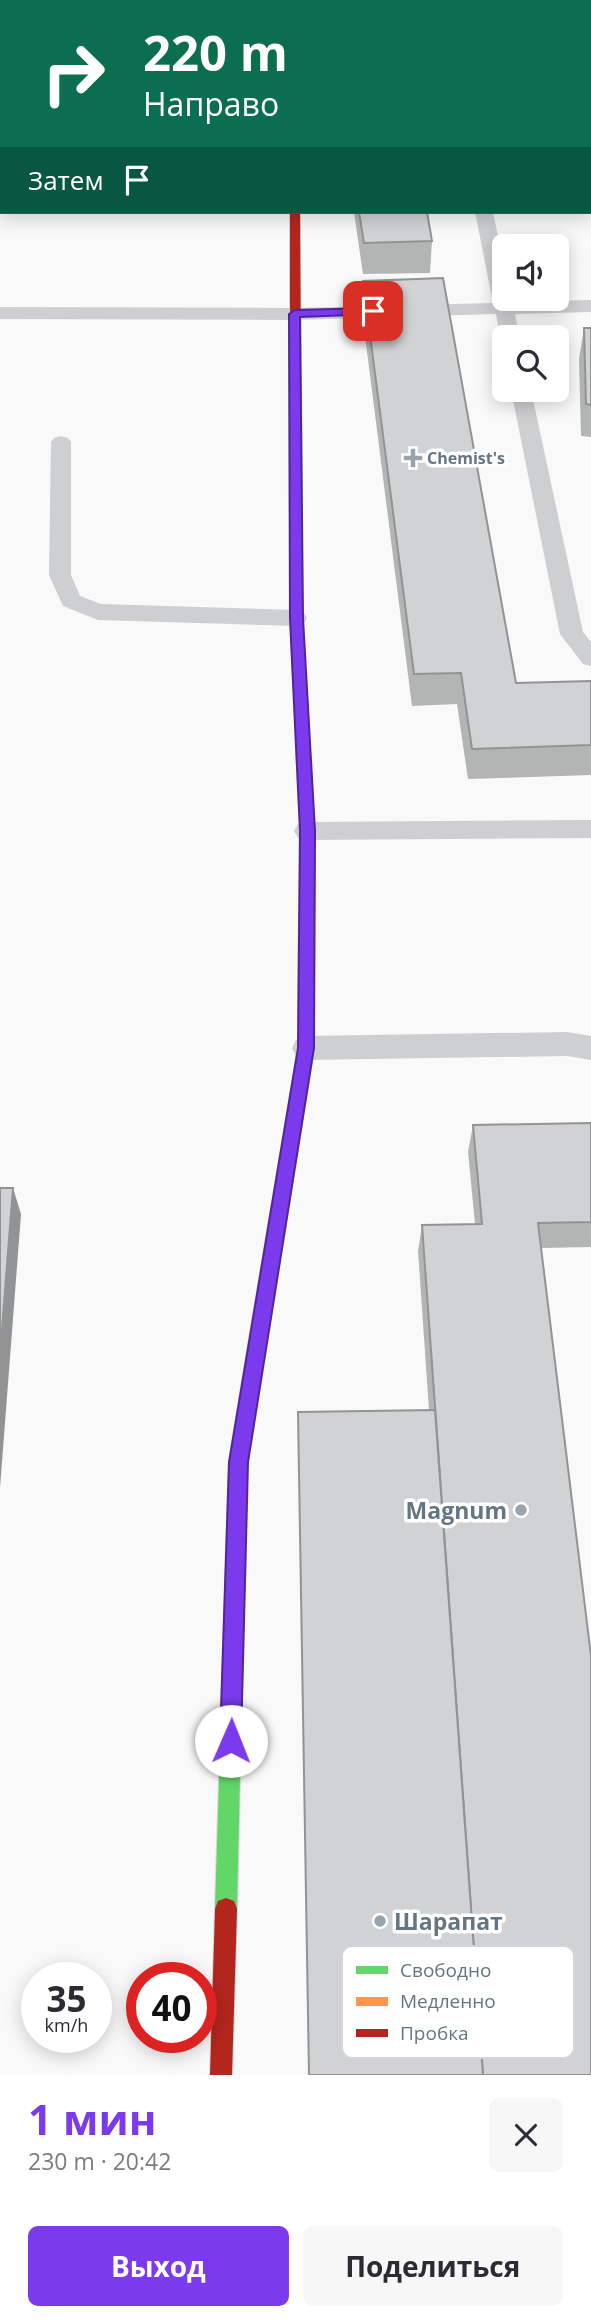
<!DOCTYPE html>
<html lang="ru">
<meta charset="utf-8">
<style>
:root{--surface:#fff;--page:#f7f7f7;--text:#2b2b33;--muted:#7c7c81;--accent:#7c3aed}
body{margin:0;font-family:"Open Sans",sans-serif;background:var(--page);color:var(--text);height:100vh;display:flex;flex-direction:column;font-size:26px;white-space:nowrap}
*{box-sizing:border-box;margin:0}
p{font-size:23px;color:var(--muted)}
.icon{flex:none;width:38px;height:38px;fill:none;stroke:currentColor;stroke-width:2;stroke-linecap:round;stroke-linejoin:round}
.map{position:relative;height:2075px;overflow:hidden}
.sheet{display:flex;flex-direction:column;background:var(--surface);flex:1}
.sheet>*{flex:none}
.guide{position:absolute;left:0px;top:0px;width:592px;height:214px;box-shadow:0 4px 18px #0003;background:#0b6e4f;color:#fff;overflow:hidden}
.tools{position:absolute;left:492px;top:234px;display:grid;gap:14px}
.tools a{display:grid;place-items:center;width:77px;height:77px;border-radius:10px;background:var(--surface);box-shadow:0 4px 18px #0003;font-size:35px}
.speed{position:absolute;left:21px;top:1962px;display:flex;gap:14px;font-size:35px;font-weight:700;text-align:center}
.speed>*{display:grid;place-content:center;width:91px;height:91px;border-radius:50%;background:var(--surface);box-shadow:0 4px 18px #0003;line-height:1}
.speed small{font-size:18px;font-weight:400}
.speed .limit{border:10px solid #d22;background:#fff;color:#111}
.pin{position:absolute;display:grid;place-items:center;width:60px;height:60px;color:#fff;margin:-30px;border-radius:14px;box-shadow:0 4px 10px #0006}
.me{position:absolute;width:77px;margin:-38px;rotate:1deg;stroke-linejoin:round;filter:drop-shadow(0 0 5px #0008)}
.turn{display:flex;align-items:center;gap:24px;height:147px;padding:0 28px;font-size:32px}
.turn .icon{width:91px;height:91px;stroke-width:2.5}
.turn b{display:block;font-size:49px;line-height:60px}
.then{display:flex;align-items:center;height:66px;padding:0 28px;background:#0003;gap:14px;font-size:26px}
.round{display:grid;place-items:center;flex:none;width:74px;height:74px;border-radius:10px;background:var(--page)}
.headline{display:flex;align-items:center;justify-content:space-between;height:119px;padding:0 28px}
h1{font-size:42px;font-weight:700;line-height:52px;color:var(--accent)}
.button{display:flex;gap:14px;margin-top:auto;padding:14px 28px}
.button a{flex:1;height:80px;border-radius:10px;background:var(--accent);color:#fff;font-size:28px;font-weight:700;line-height:80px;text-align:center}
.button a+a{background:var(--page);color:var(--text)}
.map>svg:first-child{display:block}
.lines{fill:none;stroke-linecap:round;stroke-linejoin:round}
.fast-casing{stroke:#d5d6d7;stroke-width:2}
.slow-casing{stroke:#d5d6d7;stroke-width:2}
.jam-casing{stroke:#d5d6d7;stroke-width:2}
.lane{fill:#cecfd0;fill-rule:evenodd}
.fast{fill:#63d668;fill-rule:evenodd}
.slow{fill:#ff974d;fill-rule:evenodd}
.jam{fill:#b3261e;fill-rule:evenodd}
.wall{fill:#b3b5b5}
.shaded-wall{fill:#929394}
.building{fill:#d0d2d3;stroke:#929394;stroke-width:2}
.route{fill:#7c3aed;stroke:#51269a;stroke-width:2}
.poi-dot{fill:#99a4ac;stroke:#fff;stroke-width:2.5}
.labels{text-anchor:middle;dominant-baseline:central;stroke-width:7;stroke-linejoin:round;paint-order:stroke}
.far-poi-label{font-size:16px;font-weight:bold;fill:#657683;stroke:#fff;text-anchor:start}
.near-poi-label{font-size:23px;font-weight:bold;fill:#657683;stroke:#fff;text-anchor:end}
.key{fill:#fff;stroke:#d1d6da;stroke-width:2}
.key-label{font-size:19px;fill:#657683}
</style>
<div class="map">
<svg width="591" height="2075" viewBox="0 0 591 2075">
<rect width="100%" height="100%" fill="#f9f9f9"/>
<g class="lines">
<g class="fast-casing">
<g id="fast">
<rect x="286" y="0" width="8" height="2"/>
<polygon points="296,503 302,507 302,618 314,831 314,985 311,989 301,989 298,985 300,831 290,618 290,507"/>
<polygon points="254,1355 260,1357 263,1363 247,1462 237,1909 234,1917 226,1920 218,1917 215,1909 229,1462 245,1363 248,1357"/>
</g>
</g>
<g class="slow-casing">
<polygon id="slow" points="306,979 311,981 314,985 314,1048 263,1363 260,1369 254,1371 248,1369 245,1363 298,1048 298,985 301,981"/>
</g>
<g class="jam-casing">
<g id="jam">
<polygon points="290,212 300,212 302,507 296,511 290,507"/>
<polygon points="226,1898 234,1901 237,1909 232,2075 210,2075 215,1909 218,1901"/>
</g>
</g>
<g class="lane">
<polygon points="59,0 75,0 58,2"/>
<rect x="138" y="0" width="16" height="2"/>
<polygon points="508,0 524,0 525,2 509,2"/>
<rect x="0" y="148" width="2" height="10"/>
<polygon points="475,212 493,212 504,264 504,299 512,299 512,302 591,300 591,312 515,314 520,338 504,338 504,342 500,338 496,314 295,320 0,319 0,307 295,308 493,303"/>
<polygon points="511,390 531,390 583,632 591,642 591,666 583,664 560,634"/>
<polygon points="61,436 68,438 71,442 71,575 80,596 101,604 296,610 304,613 307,618 304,623 296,626 98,620 63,606 49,575 51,442 54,438"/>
<polygon points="591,820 591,838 307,840 298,838 294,831 298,824 307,822"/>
<polygon points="567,1032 591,1036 591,1060 567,1056 306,1060 296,1056 292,1048 296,1040 306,1036"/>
</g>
<use href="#fast" class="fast"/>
<use href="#slow" class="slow"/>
<use href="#jam" class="jam"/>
</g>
<g class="wall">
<polygon points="360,0 424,0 424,2 361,2"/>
<rect x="590" y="116" width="1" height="66"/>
<polygon points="354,212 427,212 432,241 430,273 363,274"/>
<polygon points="363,281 516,683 591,681 591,775 468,779 457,704 412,706 362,312"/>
<polygon points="584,328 591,328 591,437 581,436 579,359"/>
<polygon points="591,1123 591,1247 541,1248 591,1656 429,1410 418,1251 422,1225 475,1224 468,1152 473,1125"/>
</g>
<polygon class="shaded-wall" points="13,1188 21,1214 0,1488 0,1355"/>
<g class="building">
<polygon points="434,0 491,0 492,2 435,2"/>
<rect x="590" y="116" width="1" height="35"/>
<polygon points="359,212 427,212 432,241 364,243"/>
<polygon points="443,278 516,683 591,681 591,745 472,749 461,673 414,674 363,281"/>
<polygon points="584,328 591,328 591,405 586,404"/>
<polygon points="591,1123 591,1222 538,1223 591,1656 591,2075 483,2075 422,1225 482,1224 473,1125"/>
<polygon points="0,1188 13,1188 0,1355"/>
<polygon points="435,1410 483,2075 309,2075 298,1412"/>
</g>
<polygon class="route" points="373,308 379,311 377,314 300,317 303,618 315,831 314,1048 248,1462 241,1741 238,1748 231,1751 223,1748 220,1741 229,1462 298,1048 300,831 290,618 289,314 295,310"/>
<g class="poi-dot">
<path d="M409.5 447.5h7v7h7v7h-7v7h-7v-7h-7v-7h7z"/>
<circle cx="521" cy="1510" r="7"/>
<circle cx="380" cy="1921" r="7"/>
</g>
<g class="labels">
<g class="far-poi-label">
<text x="427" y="458">Chemist's</text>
</g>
<g class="near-poi-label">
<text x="507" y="1510">Magnum</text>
<text x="394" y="1921" text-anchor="start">Шарапат</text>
</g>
</g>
<rect x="342" y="1946" width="232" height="112" rx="10" class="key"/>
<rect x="356" y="1966" width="32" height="8" fill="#63d668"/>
<rect x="356" y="1997" width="32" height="9" fill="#ff974d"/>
<rect x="356" y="2029" width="32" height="8" fill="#b3261e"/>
<g class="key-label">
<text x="400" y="1977">Свободно</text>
<text x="400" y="2008">Медленно</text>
<text x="400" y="2040">Пробка</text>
</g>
</svg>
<div class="tools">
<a><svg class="icon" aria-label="sound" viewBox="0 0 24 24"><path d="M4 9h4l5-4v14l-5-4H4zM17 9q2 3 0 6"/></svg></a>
<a><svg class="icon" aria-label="search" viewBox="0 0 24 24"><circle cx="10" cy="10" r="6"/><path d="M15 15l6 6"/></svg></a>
</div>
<div class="speed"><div>35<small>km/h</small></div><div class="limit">40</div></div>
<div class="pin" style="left:373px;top:311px;background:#d93025"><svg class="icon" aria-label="arrive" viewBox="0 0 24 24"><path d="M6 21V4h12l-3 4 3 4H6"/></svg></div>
<svg class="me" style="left:231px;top:1741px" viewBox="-20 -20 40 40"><circle r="19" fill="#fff"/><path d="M0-13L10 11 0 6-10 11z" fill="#7c3aed"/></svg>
<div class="guide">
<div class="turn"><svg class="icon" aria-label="right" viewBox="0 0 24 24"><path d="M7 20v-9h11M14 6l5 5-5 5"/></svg><div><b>220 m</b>Направо</div></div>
<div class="then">Затем<svg class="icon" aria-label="arrive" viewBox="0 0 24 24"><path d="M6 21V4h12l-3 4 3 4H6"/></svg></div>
</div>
</div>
<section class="sheet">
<div class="headline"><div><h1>1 мин</h1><p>230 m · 20:42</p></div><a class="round"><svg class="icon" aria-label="close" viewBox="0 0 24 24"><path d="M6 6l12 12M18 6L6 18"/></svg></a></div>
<div class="button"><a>Выход</a><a>Поделиться</a></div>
</section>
